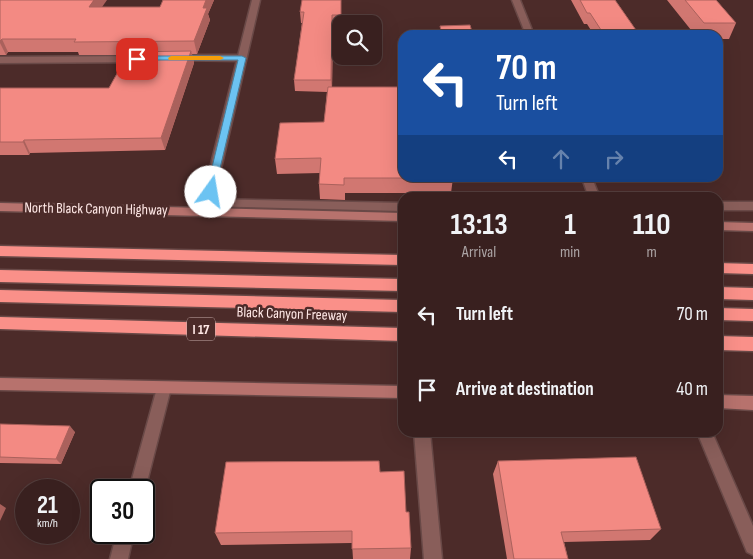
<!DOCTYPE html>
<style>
:root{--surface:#39201f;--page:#442d2c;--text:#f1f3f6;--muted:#aba3a4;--line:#533e3d}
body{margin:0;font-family:"Sofia Sans Condensed",sans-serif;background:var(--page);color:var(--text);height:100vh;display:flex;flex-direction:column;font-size:19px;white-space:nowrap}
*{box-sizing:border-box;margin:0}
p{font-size:16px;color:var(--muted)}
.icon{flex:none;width:28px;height:28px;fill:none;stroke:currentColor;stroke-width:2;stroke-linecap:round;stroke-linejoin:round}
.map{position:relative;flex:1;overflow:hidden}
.sheet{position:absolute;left:398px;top:192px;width:325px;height:245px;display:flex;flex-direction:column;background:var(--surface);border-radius:15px;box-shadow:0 5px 20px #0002,0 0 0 1px var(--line)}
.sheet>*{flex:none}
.top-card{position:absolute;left:398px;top:30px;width:325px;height:152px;border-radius:15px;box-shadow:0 5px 20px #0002,0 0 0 1px var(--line);background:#1a4fa0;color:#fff;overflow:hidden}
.fabs{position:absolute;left:332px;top:15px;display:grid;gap:10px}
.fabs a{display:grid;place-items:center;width:50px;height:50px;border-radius:10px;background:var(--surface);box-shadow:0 5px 20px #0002,0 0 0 1px var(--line);font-size:25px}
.speed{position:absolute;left:15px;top:479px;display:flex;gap:10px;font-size:25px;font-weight:700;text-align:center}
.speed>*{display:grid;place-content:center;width:65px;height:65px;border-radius:50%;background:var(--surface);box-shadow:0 5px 20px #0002,0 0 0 1px var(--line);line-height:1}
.speed small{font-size:12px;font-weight:400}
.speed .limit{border:2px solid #111;border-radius:8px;background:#fff;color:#111}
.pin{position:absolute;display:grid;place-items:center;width:42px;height:42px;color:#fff;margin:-21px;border-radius:10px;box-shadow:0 2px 8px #0006}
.me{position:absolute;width:55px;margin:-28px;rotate:13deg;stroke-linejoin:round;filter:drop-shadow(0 0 4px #0008)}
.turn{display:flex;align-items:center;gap:18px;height:105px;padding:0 15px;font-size:22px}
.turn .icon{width:65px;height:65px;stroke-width:2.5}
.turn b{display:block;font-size:35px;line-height:42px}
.lanes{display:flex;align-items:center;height:48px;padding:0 15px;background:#0003;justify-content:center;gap:25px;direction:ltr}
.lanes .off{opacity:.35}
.eta{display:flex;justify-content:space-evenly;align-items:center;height:85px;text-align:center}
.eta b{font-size:30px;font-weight:700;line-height:35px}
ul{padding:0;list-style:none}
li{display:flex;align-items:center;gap:15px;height:75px;padding:0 15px}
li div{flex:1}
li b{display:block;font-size:19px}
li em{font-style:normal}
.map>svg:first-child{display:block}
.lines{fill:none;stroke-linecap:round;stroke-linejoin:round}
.lane-casing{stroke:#694947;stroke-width:3}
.street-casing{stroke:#694947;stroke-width:3}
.secondary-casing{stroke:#694947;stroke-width:3}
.highway-casing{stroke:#694947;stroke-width:3}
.lane{fill:#895e5a;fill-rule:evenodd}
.street{fill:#895e5a;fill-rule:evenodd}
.secondary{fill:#b7726d;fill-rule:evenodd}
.highway{fill:#fa9089;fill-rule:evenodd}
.wall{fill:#d17771}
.shaded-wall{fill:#aa615c}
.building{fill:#f38a83;stroke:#aa615c}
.route{fill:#6cc3f2;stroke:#467f9d}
.slow{fill:#f59e0b}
.labels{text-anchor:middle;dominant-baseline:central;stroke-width:5;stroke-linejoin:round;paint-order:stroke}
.shield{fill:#4c2b29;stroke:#c9afad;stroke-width:1}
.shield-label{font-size:14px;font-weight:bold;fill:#ffe8e6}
.street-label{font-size:15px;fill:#ffe8e6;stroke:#4c2b29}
</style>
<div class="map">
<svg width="753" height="559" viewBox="0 0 753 559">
<rect width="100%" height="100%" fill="#4c2b29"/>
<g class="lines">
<g class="lane-casing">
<g id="lane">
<polygon points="175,55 242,55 246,58 242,61 172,60 171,58"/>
<polygon points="0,57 142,56 146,59 142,62 0,63"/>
<polygon points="208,199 402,203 402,211 204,206 202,203"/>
<rect x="718" y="202" width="35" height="8"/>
<polygon points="414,432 430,432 442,559 424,559"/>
</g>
</g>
<g class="street-casing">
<g id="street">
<polygon points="252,0 260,0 211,212 205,216 199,212"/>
<polygon points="512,0 520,0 534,35 526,35"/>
<polygon points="582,178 592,178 600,198 589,198"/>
<polygon points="164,382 169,384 171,388 145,490 144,493 144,490 129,490 157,388 159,384"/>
<polygon points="697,432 712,432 753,526 753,555 747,552"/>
<polygon points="117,532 134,532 128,559 110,559"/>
</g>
</g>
<g class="secondary-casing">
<g id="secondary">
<polygon points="0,203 402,213 402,221 0,211"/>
<polygon points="718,222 753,223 753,231 718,230"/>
<polygon points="0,378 402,386 402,398 0,390"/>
<polygon points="718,395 753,396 753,410 718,408"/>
</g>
</g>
<g class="highway-casing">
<g id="highway">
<polygon points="0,246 402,255 402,265 0,256"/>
<polygon points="718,263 753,264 753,274 718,273"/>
<polygon points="0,270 402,279 402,291 0,282"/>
<polygon points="718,287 753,288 753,300 718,299"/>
<polygon points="0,290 402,300 402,312 0,302"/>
<polygon points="718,308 753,309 753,321 718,320"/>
<polygon points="0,317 402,328 402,341 0,329"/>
<polygon points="718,336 753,337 753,351 718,350"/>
</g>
</g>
<use href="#lane" class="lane"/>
<use href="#street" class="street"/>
<use href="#secondary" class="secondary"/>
<use href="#highway" class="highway"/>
</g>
<g class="wall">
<polygon points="0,0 102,7 160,7 163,0 214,0 208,14 210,20 197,54 192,54 194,63 165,150 30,153 29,155 0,155 0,88 109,88 127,55 79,55 78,52 8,52 6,55 0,55"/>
<polygon points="341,0 341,26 333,26 332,87 453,178 451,193 345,193 345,200 320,199 319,184 320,173 277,174 275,159 324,122 327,92 295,91 294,80 302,23 301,23 300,12"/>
<polygon points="571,0 615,0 638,33 638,35 594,35 587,24 584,24"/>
<polygon points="667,0 716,0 736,23 729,39 718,39 718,35 695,35"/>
<polygon points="0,424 75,432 61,464 0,463"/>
<polygon points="498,461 661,529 650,540 564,542 568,559 507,559 493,474"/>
<polygon points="380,472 406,512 411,548 410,559 353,559 352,543 221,545 215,533"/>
</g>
<g class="shaded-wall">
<polygon points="94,0 107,0 93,20 89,7"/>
<polygon points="206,0 214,0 208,14 210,20 197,54 194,41 203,8"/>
<polygon points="332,15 333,26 332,92 331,80"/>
<polygon points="2,39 8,52 6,55 0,43 0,41"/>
<polygon points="191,51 194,63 165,150 161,138"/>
<polygon points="24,140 30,153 29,155 23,142"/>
<polygon points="70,426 75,432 61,464 56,459"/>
<polygon points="0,504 6,508 0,521"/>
</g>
<g class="building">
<polygon points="0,0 94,0 89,7 160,7 163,0 206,0 203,8 207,8 194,41 74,42 76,39 2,39 0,41"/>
<polygon points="302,0 341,0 341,15 332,15 331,80 294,80 304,12 300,12"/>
<polygon points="580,0 615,0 638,33 603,33 590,13 587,13"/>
<polygon points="685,0 716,0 736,23 704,23"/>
<polygon points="470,25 473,35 442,35 440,26"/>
<polygon points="191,51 161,138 24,140 23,142 0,142 0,88 109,88 129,52"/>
<polygon points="328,87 402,87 402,178 453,178 344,178 344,185 319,184 321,158 275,159 280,123 324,122"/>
<polygon points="0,424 70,426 56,459 0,457"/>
<polygon points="636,457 661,529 561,532 568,559 514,559 498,461"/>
<polygon points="379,461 380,472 404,471 406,512 409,512 411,548 352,549 352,531 215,533 226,462"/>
</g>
<polygon class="route" points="137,56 242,56 246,58 214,194 211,195 206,192 238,60 134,60 134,57"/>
<polygon class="slow" points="171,56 220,56 224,58 220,60 169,60 168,58"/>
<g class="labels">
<rect class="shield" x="187" y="317.5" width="28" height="23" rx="4"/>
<g class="shield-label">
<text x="201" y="329">I 17</text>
</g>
<g class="street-label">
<text transform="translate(96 209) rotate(1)">North Black Canyon Highway</text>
<text transform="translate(292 314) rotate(2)">Black Canyon Freeway</text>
</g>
</g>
</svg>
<div class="fabs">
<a><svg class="icon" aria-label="search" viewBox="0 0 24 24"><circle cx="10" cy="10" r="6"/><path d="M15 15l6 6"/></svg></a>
</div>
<div class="speed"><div>21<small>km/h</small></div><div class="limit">30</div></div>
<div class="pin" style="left:137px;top:59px;background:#d93025"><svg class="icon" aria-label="arrive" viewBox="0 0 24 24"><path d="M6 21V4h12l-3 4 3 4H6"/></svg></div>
<svg class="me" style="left:211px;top:192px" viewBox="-20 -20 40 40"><circle r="19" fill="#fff"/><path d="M0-13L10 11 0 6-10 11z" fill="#6cc3f2"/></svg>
<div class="top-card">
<div class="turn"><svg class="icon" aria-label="left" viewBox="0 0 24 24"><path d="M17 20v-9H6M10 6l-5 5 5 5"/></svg><div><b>70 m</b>Turn left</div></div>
<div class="lanes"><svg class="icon" aria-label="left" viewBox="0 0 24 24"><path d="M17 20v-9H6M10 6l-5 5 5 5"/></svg><svg class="icon off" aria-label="ahead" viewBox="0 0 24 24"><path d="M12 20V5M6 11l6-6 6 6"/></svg><svg class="icon off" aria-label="right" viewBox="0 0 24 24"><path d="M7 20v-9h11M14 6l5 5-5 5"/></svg></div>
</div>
<section class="sheet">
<div class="eta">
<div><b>13:13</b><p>Arrival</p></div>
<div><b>1</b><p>min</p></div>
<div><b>110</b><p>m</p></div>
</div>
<ul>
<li><svg class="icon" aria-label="left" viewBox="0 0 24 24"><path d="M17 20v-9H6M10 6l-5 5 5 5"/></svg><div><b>Turn left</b></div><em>70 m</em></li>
<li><svg class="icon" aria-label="arrive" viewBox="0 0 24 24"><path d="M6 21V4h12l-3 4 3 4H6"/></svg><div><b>Arrive at destination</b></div><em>40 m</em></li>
</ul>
</section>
</div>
